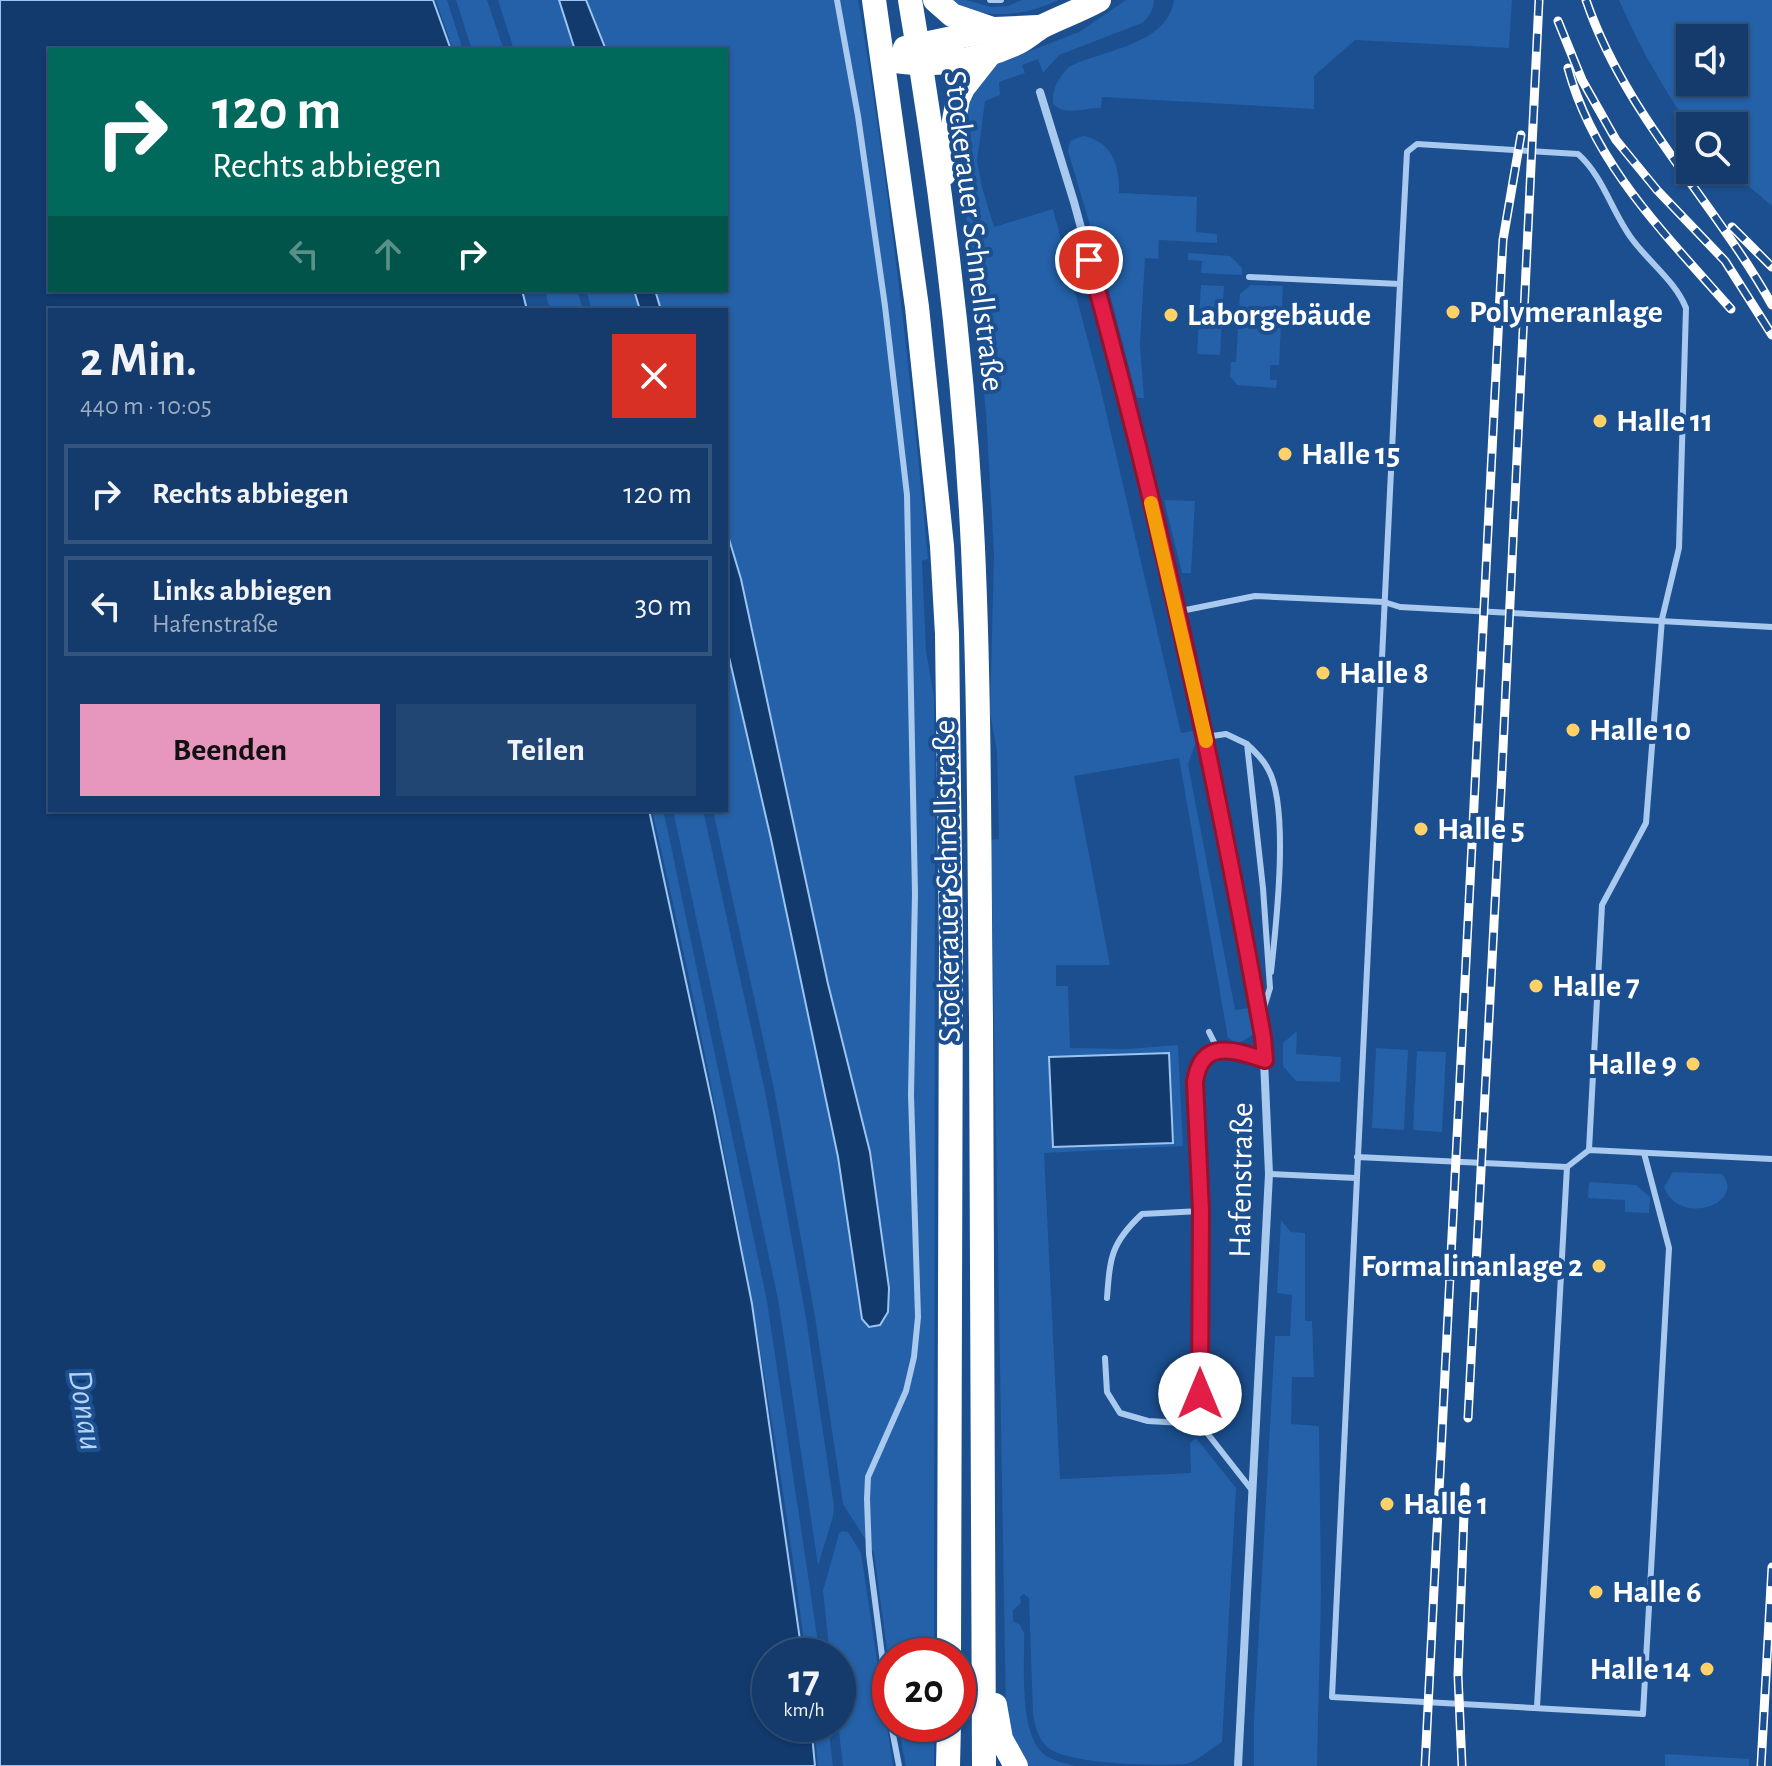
<!DOCTYPE html>
<html lang="de">
<meta charset="utf-8">
<style>
:root{--surface:#143b6b;--page:#214673;--text:#f1f3f6;--muted:#9dadc1;--line:#33557e;--accent:#e797bd}
body{margin:0;font-family:"Alegreya Sans",sans-serif;background:var(--page);color:var(--text);height:100vh;display:flex;flex-direction:column;font-size:30px;white-space:nowrap}
*{box-sizing:border-box;margin:0}
p{font-size:26px;color:var(--muted)}
.icon{flex:none;width:44px;height:44px;fill:none;stroke:currentColor;stroke-width:2;stroke-linecap:round;stroke-linejoin:round}
.map{position:relative;flex:1;overflow:hidden}
.side{position:absolute;left:48px;top:308px;width:680px;height:504px;display:flex;flex-direction:column;background:var(--surface);border-radius:0px;box-shadow:0 2px 6px #0004,0 0 0 2px var(--line)}
.side>*{flex:none}
.hud{position:absolute;left:48px;top:48px;width:680px;height:244px;border-radius:0px;box-shadow:0 2px 6px #0004,0 0 0 2px var(--line);background:#00695c;color:#fff;overflow:hidden}
.buttons{position:absolute;left:1676px;top:24px;display:grid;gap:16px}
.buttons a{display:grid;place-items:center;width:72px;height:72px;border-radius:0px;background:var(--surface);box-shadow:0 2px 6px #0004,0 0 0 2px var(--line);font-size:40px}
.speed{position:absolute;left:752px;top:1638px;display:flex;gap:16px;font-size:40px;font-weight:700;text-align:center}
.speed>*{display:grid;place-content:center;width:104px;height:104px;border-radius:50%;background:var(--surface);box-shadow:0 2px 6px #0004,0 0 0 2px var(--line);line-height:1}
.speed small{font-size:20px;font-weight:400}
.speed .limit{border:12px solid #d22;background:#fff;color:#111}
.pin{position:absolute;display:grid;place-items:center;width:68px;height:68px;color:#fff;margin:-34px;border:4px solid #fff;border-radius:50%;box-shadow:0 2px 8px #0007}
.me{position:absolute;width:88px;margin:-44px;rotate:0deg;stroke-linejoin:round;filter:drop-shadow(0 0 6px #0008)}
.turn{display:flex;align-items:center;gap:28px;height:168px;padding:0 32px;font-size:36px}
.turn .icon{width:104px;height:104px;stroke-width:2.5}
.turn b{display:block;font-size:56px;line-height:68px}
.lanes{display:flex;align-items:center;height:76px;padding:0 32px;background:#0003;justify-content:center;gap:40px;direction:ltr}
.lanes .off{opacity:.35}
.round{display:grid;place-items:center;flex:none;width:84px;height:84px;border-radius:0px;background:var(--page)}
.overview{display:flex;align-items:center;justify-content:space-between;height:136px;padding:0 32px}
h1{font-size:48px;font-weight:700;line-height:60px}
.primary-button{display:flex;gap:16px;margin-top:auto;padding:16px 32px}
.primary-button a{flex:1;height:92px;border-radius:0px;background:var(--accent);color:#111;font-size:32px;font-weight:700;line-height:92px;text-align:center}
.primary-button a+a{background:var(--page);color:var(--text)}
ul{padding:0;list-style:none}
li{display:flex;align-items:center;gap:24px;height:100px;margin:0 16px 12px;padding:0 16px;border:4px solid var(--line);border-radius:0px}
li div{flex:1}
li b{display:block;font-size:30px}
li em{font-style:normal}
.map>svg:first-child{display:block}
.green{fill:#2461a8;fill-rule:evenodd}
.water{fill:#123a6d;stroke:#9cc4f0;stroke-width:2}
.lines{fill:none;stroke-linecap:round;stroke-linejoin:round}
.lane{stroke:#a9c9ee;stroke-width:6}
.street{stroke:#a9c9ee;stroke-width:8}
.highway{stroke:#fff;stroke-width:24}
.rail-casing{stroke:#fff;stroke-width:9}
.rail{stroke:#1b4f8f;stroke-width:6;stroke-dasharray:18;stroke-linecap:butt}
.route-casing{stroke:#92132f;stroke-width:20}
.route{stroke:#e11d48;stroke-width:14}
.slow{stroke:#f59e0b;stroke-width:14}
.poi-dot{fill:#ffd166;stroke:#1b4f8f;stroke-width:3}
.labels{text-anchor:middle;dominant-baseline:central;stroke-width:8;stroke-linejoin:round;paint-order:stroke}
.street-label{font-size:32px;fill:#fff;stroke:#1b4f8f}
.poi-label{font-size:32px;font-weight:bold;fill:#fff;stroke:#1b4f8f;text-anchor:start}
.water-label{font-size:34px;font-style:italic;fill:#b5d3f5;stroke:#1b4f8f}
</style>
<div class="map">
<svg width="1772" height="1766" viewBox="0 0 1772 1766">
<rect width="100%" height="100%" fill="#1b4f8f"/>
<g class="green">
<polygon points="436,0 447,0 463,50 453,50"/>
<polygon points="456,0 487,0 504,50 472,50"/>
<polygon points="498,0 559,0 575,50 514,50"/>
<path d="M 586,0 L 858,0 L 861,16 C 890,196 911,377 928,559 L 922,561 L 926,651 L 934,697 L 935,801 L 934,1656 L 890,1656 L 890,1672 L 874,1553 L 843,1504 L 815,1317 L 774,1089 L 713,810 L 726,810 L 726,644 L 771,839 L 838,1157 L 862,1319 L 889,1288 L 870,1152 L 828,984 L 741,579 L 726,529 L 726,310 L 661,310 L 655,290 L 726,290 L 726,50 L 606,50 Z"/>
<path d="M 949,0 L 966,0 L 991,7 L 1008,6 L 1022,0 L 1059,0 C 1021,17 985,21 949,0 Z"/>
<path d="M 1126,0 L 1154,0 C 1154,10 1149,17 1142,23 L 1059,55 L 1043,73 L 1038,59 L 1022,65 L 1025,73 L 999,82 L 1000,95 L 985,101 L 977,161 L 982,187 L 994,227 L 1053,209 L 1099,382 L 1181,733 L 1193,731 L 1196,742 L 1188,764 L 1235,1010 L 1249,1008 L 1253,1034 C 1245,1041 1237,1046 1228,1038 L 1179,758 L 1074,776 L 1110,965 L 1056,965 L 1056,986 L 1068,986 L 1070,1048 L 1127,1049 L 1178,1045 L 1183,1146 L 1044,1153 L 1060,1479 L 1191,1473 L 1190,1443 L 1196,1438 L 1236,1488 L 1222,1742 C 1210,1749 1199,1760 1186,1764 C 1161,1766 1067,1765 1047,1747 C 1038,1738 1035,1726 1033,1714 L 1029,1598 L 1024,1594 L 1020,1597 L 1021,1603 L 1013,1610 L 1013,1621 L 1020,1625 L 1024,1633 C 1025,1664 1018,1735 1045,1755 C 1053,1761 1065,1763 1074,1766 L 1029,1766 L 1017,1754 L 1006,1717 L 991,840 L 999,839 L 997,752 L 990,713 L 994,554 L 986,413 L 959,145 L 965,104 L 997,64 L 1079,32 Z"/>
<path d="M 1174,0 L 1512,0 L 1509,48 L 1355,40 L 1314,76 L 1314,109 L 1102,97 L 1101,108 C 1084,107 1067,117 1053,104 C 1052,88 1058,78 1069,67 C 1103,49 1167,46 1174,0 Z"/>
<path d="M 1619,0 L 1772,0 L 1772,206 L 1730,170 L 1734,170 L 1734,126 L 1690,126 L 1687,123 C 1660,83 1638,44 1619,0 ZM 1690,38 L 1734,38 L 1734,82 L 1690,82 Z"/>
<path d="M 1083,136 C 1112,141 1120,166 1119,193 L 1197,197 L 1196,232 L 1217,234 L 1217,243 L 1159,240 L 1158,259 L 1145,258 L 1140,345 L 1144,398 L 1137,398 L 1104,272 L 1068,151 L 1070,141 Z"/>
<polygon points="1188,253 1230,256 1242,268 1242,275 1201,273 1202,261 1188,260"/>
<polygon points="1201,285 1224,286 1220,355 1197,354"/>
<polygon points="1251,285 1283,286 1279,365 1270,365 1270,380 1277,380 1276,388 1237,385 1230,376 1231,362 1236,362 1240,294"/>
<polygon points="545,290 577,290 583,310 550,310"/>
<polygon points="586,290 634,290 640,310 592,310"/>
<polygon points="1164,500 1195,501 1191,573 1182,573"/>
<path d="M 652,810 L 663,810 L 668,832 L 767,1301 L 820,1656 L 806,1656 C 769,1371 716,1090 652,810 Z"/>
<polygon points="673,810 703,810 765,1091 806,1318 834,1506 833,1517 818,1565 778,1299"/>
<polygon points="1297,1031 1296,1054 1341,1057 1340,1082 1296,1081 1283,1066 1283,1043"/>
<polygon points="1376,1048 1408,1050 1404,1130 1372,1128"/>
<polygon points="1417,1051 1446,1052 1442,1132 1413,1130"/>
<path d="M 1673,1172 L 1722,1174 C 1747,1203 1679,1228 1664,1187 Z"/>
<polygon points="1589,1182 1636,1185 1650,1197 1649,1213 1625,1212 1625,1200 1588,1198"/>
<polygon points="1281,1220 1291,1232 1305,1233 1305,1321 1312,1321 1314,1377 1292,1377 1291,1424 1319,1426 1321,1592 1317,1766 1254,1766 1254,1720 1275,1336 1290,1336 1292,1295 1277,1293"/>
<polygon points="842,1531 848,1532 861,1553 893,1766 843,1766 838,1723 838,1656 830,1656 823,1591 839,1534"/>
<polygon points="814,1724 828,1724 833,1766 818,1766"/>
<polygon points="898,1724 934,1724 934,1766 906,1766"/>
<polygon points="1665,1754 1749,1759 1749,1766 1665,1766"/>
</g>
<g class="water">
<polygon points="0,0 433,0 451,50 50,50 50,290 522,290 527,310 50,310 50,810 649,810 714,1112 752,1304 802,1654 803,1656 770,1656 770,1724 811,1724 815,1766 0,1766"/>
<polygon points="559,0 586,0 606,50 575,50"/>
<polygon points="634,290 655,290 661,310 640,310"/>
<polygon points="726,529 741,579 828,984 870,1152 889,1288 888,1312 880,1325 869,1327 862,1319 838,1157 771,839 726,644"/>
<polygon points="1169,1053 1173,1143 1053,1147 1049,1057"/>
</g>
<g class="lines">
<g class="lane">
<polyline points="837,0 858,116 885,306 907,495 915,893 911,1095 918,1317 914,1357 906,1391 868,1477 867,1499 869,1554 890,1718"/>
<polyline points="990,0 1001,0"/>
<polyline points="1249,277 1400,284 1332,1697 1643,1714 1669,1248 1644,1153"/>
<path d="M 1400,284 L 1407,152 L 1417,144 L 1578,154 C 1603,176 1612,212 1632,239 C 1649,262 1675,281 1686,308 L 1679,548 L 1662,619 L 1646,823 L 1602,905 L 1589,1150"/>
<polyline points="1176,612 1255,596 1384,602 1400,607 1772,627"/>
<polyline points="1205,737 1226,734 1247,744 1263,888 1270,988 1261,1017"/>
<path d="M 1248,745 C 1255,752 1264,760 1268,769 C 1290,807 1276,926 1271,972"/>
<polyline points="1209,1032 1218,1050"/>
<polyline points="1357,1157 1567,1167 1589,1150 1772,1159"/>
<polyline points="1269,1174 1356,1178"/>
<path d="M 1107,1298 C 1110,1257 1111,1243 1142,1214 L 1201,1211"/>
<polyline points="1105,1358 1107,1392 1120,1413 1148,1421 1200,1424"/>
<path d="M 1251,1489 L 1200,1424 L 1201,1211 L 1195,1082 C 1201,1039 1233,1049 1265,1060"/>
<polyline points="1537,1707 1567,1167"/>
<polyline points="891,1724 899,1766"/>
</g>
<polyline class="street" points="1040,92 1074,202 1121,375 1205,737 1263,1037 1269,1174 1238,1766"/>
<g class="highway">
<polyline points="874,0 917,307 942,546 947,634 951,944 949,1656"/>
<path d="M 910,0 C 941,181 964,364 973,548 C 980,704 979,862 981,1019 C 982,1268 983,1517 984,1766"/>
<polyline points="935,0 952,15 993,29"/>
<polyline points="905,48 995,29 1038,27"/>
<path d="M 884,59 C 926,68 978,62 1017,43 C 1026,39 1034,31 1043,26 C 1061,17 1081,10 1099,0"/>
<polyline points="944,174 958,99 963,88 989,55"/>
<polyline points="995,1705 1001,1739 1016,1766"/>
<polyline points="948,1766 949,1724"/>
</g>
<g class="rail-casing">
<g id="rail">
<path d="M 1586,0 C 1625,115 1714,201 1772,305"/>
<polyline points="1558,21 1582,80 1616,140 1657,190 1725,261 1772,335"/>
<path d="M 1568,68 C 1594,165 1667,236 1731,309"/>
<polyline points="1732,227 1772,267"/>
<polyline points="1468,1418 1501,790 1539,0"/>
<polyline points="1425,1766 1501,275 1503,240 1521,135"/>
<polyline points="1462,1766 1458,1675 1465,1487"/>
<polyline points="1761,1766 1772,1567"/>
</g>
</g>
<use href="#rail" class="rail"/>
</g>
<g class="lines">
<g class="route-casing">
<path id="route" d="M 1089,260 C 1160,515 1216,776 1263,1037 L 1265,1060 C 1233,1049 1201,1039 1195,1082 L 1201,1211 L 1200,1394"/>
</g>
<use href="#route" class="route"/>
<polyline class="slow" points="1151,503 1206,741"/>
</g>
<g class="poi-dot">
<circle cx="1453" cy="312" r="8"/>
<circle cx="1171" cy="315" r="8"/>
<circle cx="1600" cy="421" r="8"/>
<circle cx="1285" cy="454" r="8"/>
<circle cx="1323" cy="673" r="8"/>
<circle cx="1573" cy="730" r="8"/>
<circle cx="1421" cy="829" r="8"/>
<circle cx="1536" cy="986" r="8"/>
<circle cx="1693" cy="1064" r="8"/>
<circle cx="1599" cy="1266" r="8"/>
<circle cx="1387" cy="1504" r="8"/>
<circle cx="1596" cy="1592" r="8"/>
<circle cx="1707" cy="1669" r="8"/>
</g>
<g class="labels">
<g class="street-label">
<text transform="translate(974 231) rotate(83)">Stockerauer Schnellstraße</text>
<text transform="translate(947 881) rotate(-91)">Stockerauer Schnellstraße</text>
<text transform="translate(1241 1180) rotate(-89)">Hafenstraße</text>
</g>
<g class="poi-label">
<text x="1469" y="312">Polymeranlage</text>
<text x="1187" y="315">Laborgebäude</text>
<text x="1616" y="421">Halle 11</text>
<text x="1301" y="454">Halle 15</text>
<text x="1339" y="673">Halle 8</text>
<text x="1589" y="730">Halle 10</text>
<text x="1437" y="829">Halle 5</text>
<text x="1552" y="986">Halle 7</text>
<text x="1677" y="1064" text-anchor="end">Halle 9</text>
<text x="1583" y="1266" text-anchor="end">Formalinanlage 2</text>
<text x="1403" y="1504">Halle 1</text>
<text x="1612" y="1592">Halle 6</text>
<text x="1691" y="1669" text-anchor="end">Halle 14</text>
</g>
<g class="water-label">
<text transform="translate(85 1410) rotate(81)">Donau</text>
</g>
</g>
</svg>
<div class="buttons">
<a><svg class="icon" aria-label="sound" viewBox="0 0 24 24"><path d="M4 9h4l5-4v14l-5-4H4zM17 9q2 3 0 6"/></svg></a>
<a><svg class="icon" aria-label="search" viewBox="0 0 24 24"><circle cx="10" cy="10" r="6"/><path d="M15 15l6 6"/></svg></a>
</div>
<div class="speed"><div>17<small>km/h</small></div><div class="limit">20</div></div>
<div class="pin" style="left:1089px;top:260px;background:#d93025"><svg class="icon" aria-label="arrive" viewBox="0 0 24 24"><path d="M6 21V4h12l-3 4 3 4H6"/></svg></div>
<svg class="me" style="left:1200px;top:1394px" viewBox="-20 -20 40 40"><circle r="19" fill="#fff"/><path d="M0-13L10 11 0 6-10 11z" fill="#e11d48"/></svg>
<div class="hud">
<div class="turn"><svg class="icon" aria-label="right" viewBox="0 0 24 24"><path d="M7 20v-9h11M14 6l5 5-5 5"/></svg><div><b>120 m</b>Rechts abbiegen</div></div>
<div class="lanes"><svg class="icon off" aria-label="left" viewBox="0 0 24 24"><path d="M17 20v-9H6M10 6l-5 5 5 5"/></svg><svg class="icon off" aria-label="ahead" viewBox="0 0 24 24"><path d="M12 20V5M6 11l6-6 6 6"/></svg><svg class="icon" aria-label="right" viewBox="0 0 24 24"><path d="M7 20v-9h11M14 6l5 5-5 5"/></svg></div>
</div>
<section class="side">
<div class="overview"><div><h1>2 Min.</h1><p>440 m · 10:05</p></div><a class="round" style="background:#d93025;color:#fff"><svg class="icon" aria-label="close" viewBox="0 0 24 24"><path d="M6 6l12 12M18 6L6 18"/></svg></a></div>
<ul>
<li><svg class="icon" aria-label="right" viewBox="0 0 24 24"><path d="M7 20v-9h11M14 6l5 5-5 5"/></svg><div><b>Rechts abbiegen</b></div><em>120 m</em></li>
<li><svg class="icon" aria-label="left" viewBox="0 0 24 24"><path d="M17 20v-9H6M10 6l-5 5 5 5"/></svg><div><b>Links abbiegen</b><p>Hafenstraße</p></div><em>30 m</em></li>
</ul>
<div class="primary-button"><a>Beenden</a><a>Teilen</a></div>
</section>
</div>
